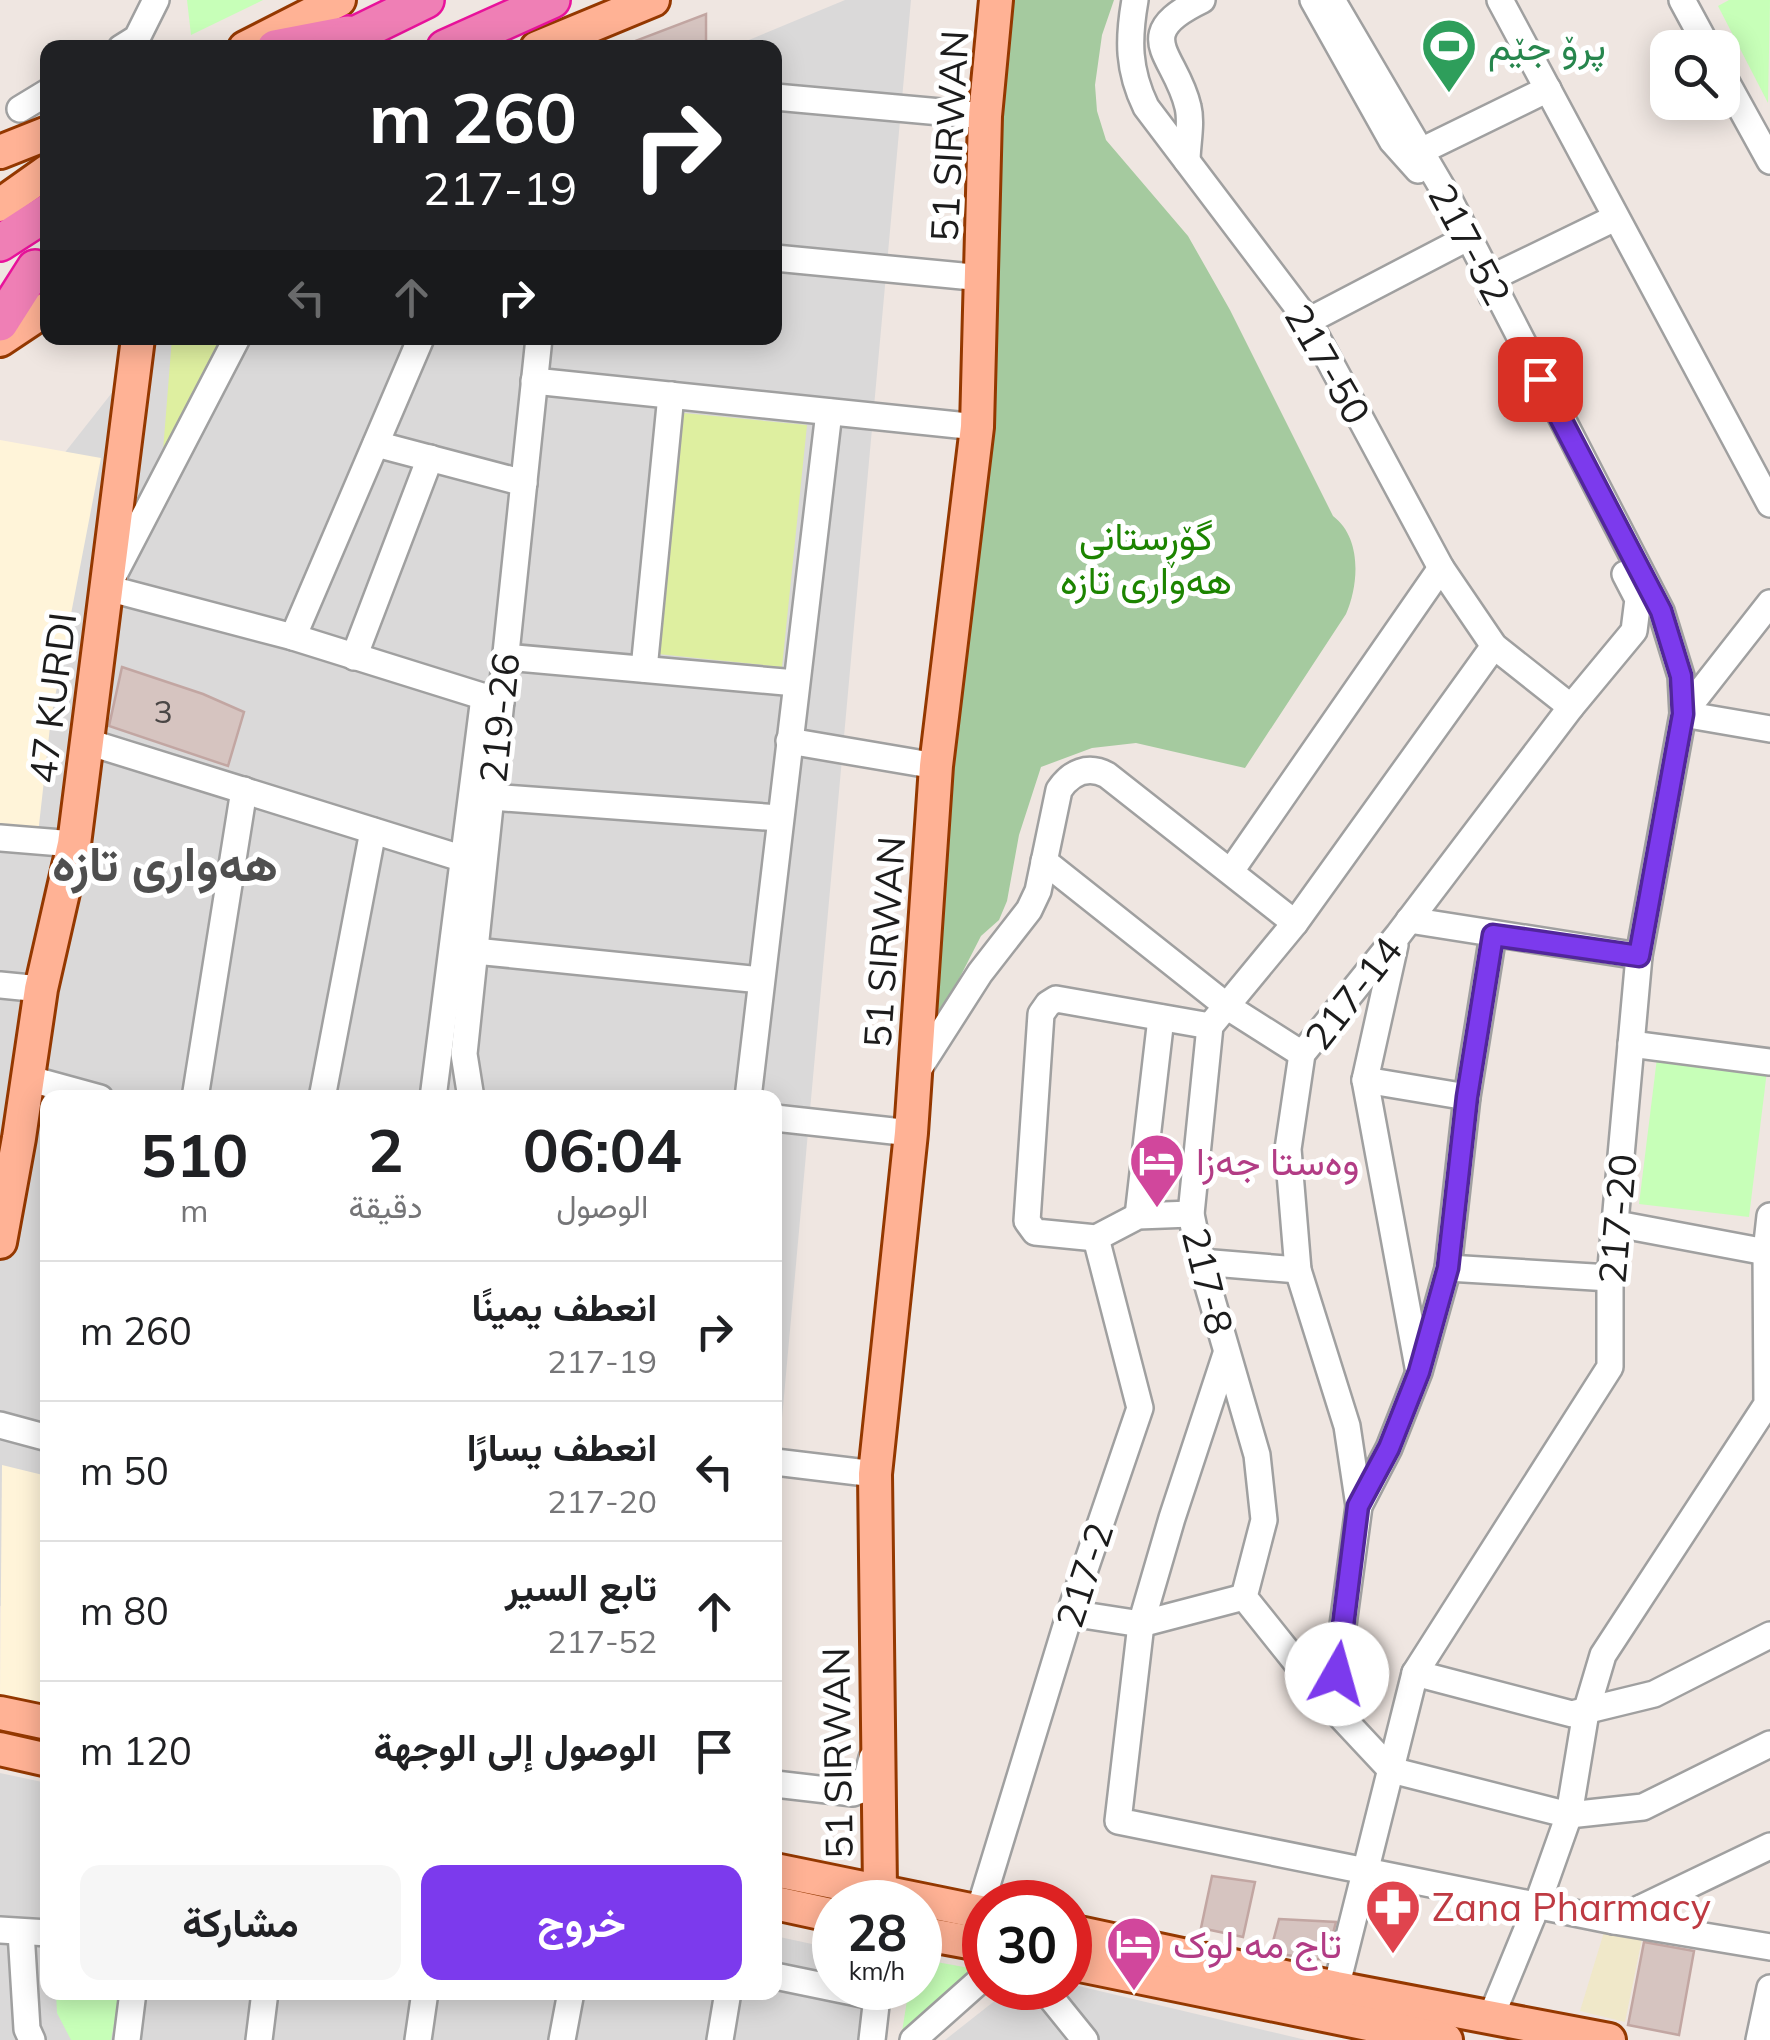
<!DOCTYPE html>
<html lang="ar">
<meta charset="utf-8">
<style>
:root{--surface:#fff;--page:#f6f6f6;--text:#202124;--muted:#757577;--line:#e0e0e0;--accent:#7c3aed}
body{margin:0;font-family:Mulish,Vazirmatn,sans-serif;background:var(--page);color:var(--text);direction:rtl;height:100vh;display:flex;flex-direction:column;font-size:38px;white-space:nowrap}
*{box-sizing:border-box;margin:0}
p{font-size:32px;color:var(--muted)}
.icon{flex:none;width:55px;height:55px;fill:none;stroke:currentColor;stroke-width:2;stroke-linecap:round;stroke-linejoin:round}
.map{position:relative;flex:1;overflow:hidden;direction:ltr}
.details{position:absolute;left:40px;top:1090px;width:742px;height:910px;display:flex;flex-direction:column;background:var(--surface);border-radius:20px;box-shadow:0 5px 25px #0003;direction:rtl}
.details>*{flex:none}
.guide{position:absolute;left:40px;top:40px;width:742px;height:305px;border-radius:20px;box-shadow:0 5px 25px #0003;direction:rtl;background:#202124;color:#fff;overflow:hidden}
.tools{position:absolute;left:1650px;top:30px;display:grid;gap:20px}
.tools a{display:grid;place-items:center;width:90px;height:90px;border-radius:20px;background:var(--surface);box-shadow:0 5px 25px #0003;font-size:50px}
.speed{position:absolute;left:812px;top:1880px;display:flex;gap:20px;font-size:50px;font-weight:700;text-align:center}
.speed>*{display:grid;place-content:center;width:130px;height:130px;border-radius:50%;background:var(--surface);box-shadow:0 5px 25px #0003;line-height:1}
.speed small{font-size:25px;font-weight:400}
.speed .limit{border:15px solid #d22;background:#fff;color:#111}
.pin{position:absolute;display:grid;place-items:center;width:85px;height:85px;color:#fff;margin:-42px;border-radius:20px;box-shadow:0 5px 15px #0006}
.me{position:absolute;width:110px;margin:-55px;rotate:7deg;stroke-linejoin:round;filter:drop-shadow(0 0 8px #0008)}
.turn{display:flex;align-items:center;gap:35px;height:210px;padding:0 40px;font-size:45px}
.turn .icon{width:130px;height:130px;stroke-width:2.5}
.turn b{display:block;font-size:70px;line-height:85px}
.lanes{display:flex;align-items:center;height:95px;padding:0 40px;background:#0003;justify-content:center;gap:50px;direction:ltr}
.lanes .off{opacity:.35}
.eta{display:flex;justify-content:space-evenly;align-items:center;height:170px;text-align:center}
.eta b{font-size:60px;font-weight:700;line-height:70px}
.primary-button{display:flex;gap:20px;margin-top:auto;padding:20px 40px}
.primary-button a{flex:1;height:115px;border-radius:20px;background:var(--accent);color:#fff;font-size:40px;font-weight:700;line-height:115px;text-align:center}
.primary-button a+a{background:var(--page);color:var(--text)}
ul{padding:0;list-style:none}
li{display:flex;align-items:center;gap:30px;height:140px;padding:0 40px;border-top:2px solid var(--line)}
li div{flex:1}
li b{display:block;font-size:38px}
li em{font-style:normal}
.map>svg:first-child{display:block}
.residential{fill:#dad9d9}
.education{fill:#fff4d9}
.farmland{fill:#f0e8c9}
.grass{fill:#deefa0}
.cemetery{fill:#a5ca9f}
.park{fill:#c7ffb8}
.building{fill:#d6c4c0;stroke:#c2a6a2;stroke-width:2.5}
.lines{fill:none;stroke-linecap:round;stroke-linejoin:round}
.minor-casing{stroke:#a0a0a0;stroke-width:30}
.major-casing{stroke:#943800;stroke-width:38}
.highway-casing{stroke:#e8129b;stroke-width:40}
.minor{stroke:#fff;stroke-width:25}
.major{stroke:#ffb295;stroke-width:32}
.highway{stroke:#ef7fb5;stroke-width:35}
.route-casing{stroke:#51269a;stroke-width:25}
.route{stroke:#7c3aed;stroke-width:18}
.labels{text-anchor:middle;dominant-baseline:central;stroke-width:10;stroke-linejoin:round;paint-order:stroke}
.number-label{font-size:32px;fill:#4a4645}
.leisure-label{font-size:38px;fill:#27864d;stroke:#fff;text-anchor:start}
.street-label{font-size:38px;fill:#1c1c1c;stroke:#fff}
.park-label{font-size:38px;fill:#1c8400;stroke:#fff}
.hotel-label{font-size:38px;fill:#b23c85;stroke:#fff;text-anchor:start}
.health-label{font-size:38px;fill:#be3a42;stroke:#fff;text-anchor:start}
.district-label{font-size:48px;font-weight:bold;fill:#4f4f4f;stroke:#fff}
</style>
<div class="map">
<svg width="1770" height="2040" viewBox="0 0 1770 2040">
<rect width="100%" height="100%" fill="#efe6e1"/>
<g class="residential">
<polygon points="845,0 911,0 775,1495 775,1098 48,1098 47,1614 0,1606 0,535 155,338 775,338 775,48 732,47"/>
<polygon points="0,1773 47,1783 48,1992 775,1992 775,1936 835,1949 835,1988 866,1988 858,2040 0,2040"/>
<polygon points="1070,1984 1306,2040 945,2040 1011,1988 1070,1988"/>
</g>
<g class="education">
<polygon points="0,440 101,458 51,718 38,834 0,829"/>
<polygon points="2,1465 47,1476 47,1706 0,1696"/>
</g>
<polygon class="farmland" points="1604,1932 1642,1939 1625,2022 1580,2011"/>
<g class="grass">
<polygon points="172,338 228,338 161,476"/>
<polygon points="683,413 807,425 782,667 658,654"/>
</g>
<path class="cemetery" d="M 1000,0 L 1114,0 L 1102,35 L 1095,85 L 1097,111 L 1106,140 L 1188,236 L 1230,310 L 1333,516 C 1362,538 1359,584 1346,614 L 1245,768 L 1136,743 L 1092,748 L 1041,767 L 1019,835 L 1007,901 L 999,920 L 981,936 L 939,1018 L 922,1022 Z"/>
<g class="park">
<polygon points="187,0 263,0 191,35"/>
<polygon points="1729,0 1770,0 1768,103 1718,6"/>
<polygon points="1657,1058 1767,1071 1749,1217 1639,1204"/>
<polygon points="920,1959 975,1969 901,2038 909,1988 920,1988"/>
<polygon points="56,1993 120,1993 111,2040 71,2040 57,2013"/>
</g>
<g class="building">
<polygon points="706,14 706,48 622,48 622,46"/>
<polygon points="122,667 203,694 244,712 228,766 109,726"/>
<polygon points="1212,1876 1255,1882 1243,1937 1201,1928"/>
<polygon points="1279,1919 1336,1922 1326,1960 1270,1953"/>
<polygon points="1644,1942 1694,1951 1679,2035 1628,2025"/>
</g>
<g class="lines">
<g class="minor-casing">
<g id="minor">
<path d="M 1135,0 C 1128,40 1128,70 1146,107 L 1308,321 L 1441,568 L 1494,646 L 1571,707"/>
<polyline points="1313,0 1392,141 1418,170"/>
<polyline points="1332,0 1450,201 1661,611 1681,676 1683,714 1639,956 1610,1278 1610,1367 1415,1673 1336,1988"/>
<polyline points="1500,0 1770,504"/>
<polyline points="1682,0 1708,48"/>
<polyline points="121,48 137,38 156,0"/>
<polyline points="1722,74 1770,161"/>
<polyline points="775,97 985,116"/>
<polyline points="20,109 48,92"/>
<polyline points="1419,152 1548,89"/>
<path d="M 1187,161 C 1187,145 1192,123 1188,107 C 1176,54 1128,36 1202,0"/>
<polyline points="775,258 983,278"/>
<polyline points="1492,296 1489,279 1615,218"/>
<polyline points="1308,321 1469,237"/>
<polyline points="237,338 107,588 293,637 501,702"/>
<polyline points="534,381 977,427"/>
<polyline points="376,444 524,483"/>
<polyline points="293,637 421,338"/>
<polyline points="1494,646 1295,923 1210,1026 1191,1214 1201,1262 1257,1455 1264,1520 1244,1597 1332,1707 1391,1770 1569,1815 1643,1807 1770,1744"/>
<polyline points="354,657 430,458"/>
<polyline points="506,657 796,683"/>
<polyline points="644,669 671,395"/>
<polyline points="1683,714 1770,603"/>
<polyline points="1683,714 1770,729"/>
<polyline points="789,741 936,766"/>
<polyline points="88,742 464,859"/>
<polyline points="491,797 779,818"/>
<polyline points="0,838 74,844"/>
<polyline points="1044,861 1228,1007 1302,1054"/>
<polyline points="1231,871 1441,568"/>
<polyline points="1409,920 1639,956"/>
<polyline points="1395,945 1365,1080 1418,1367"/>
<polyline points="475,951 761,980"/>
<polyline points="0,985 41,989"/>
<polyline points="1631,1044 1770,1062"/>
<path d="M 916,1073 L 980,973 L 1029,910 L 1038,891 L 1059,790 C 1071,772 1088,765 1107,775 L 1295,923"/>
<polyline points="27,1078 100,1098"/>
<polyline points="1365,1080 1467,1097"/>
<polyline points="195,1098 244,790"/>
<polyline points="322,1098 373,831"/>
<polyline points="433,1098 484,697"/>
<polyline points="471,1098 464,1054 539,338"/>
<polyline points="748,1098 829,412"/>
<polyline points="775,1118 911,1133"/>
<polyline points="1191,1214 1138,1216 1096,1238 1035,1232 1027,1221 1041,1014 1048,1004 1056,999 1210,1026"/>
<polyline points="1138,1216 1161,1018"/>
<polyline points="1617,1224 1766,1252 1770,1263"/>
<polyline points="1201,1262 1298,1270"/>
<polyline points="1448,1268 1610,1278"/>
<polyline points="1226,1354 1172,1518 1141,1624 1118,1821 1614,1921 1770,1947"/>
<polyline points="0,1425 48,1438"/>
<polyline points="775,1462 875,1474"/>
<polyline points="1359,1506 1347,1426 1298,1270 1288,1149 1302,1054 1398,935 1571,707 1634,631 1638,599 1625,574"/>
<polyline points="1070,1613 1141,1624 1244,1597"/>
<polyline points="1415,1673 1572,1714 1654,1694 1770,1635"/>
<polyline points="1332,1707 1359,1506 1389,1448 1419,1372 1448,1268 1467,1097 1493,935"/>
<polyline points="775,1784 853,1793 864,1789 872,1758"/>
<polyline points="979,1911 1070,1613 1140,1408 1096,1238"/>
<polyline points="1614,1921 1770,1846"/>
<polyline points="0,1930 48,1933"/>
<polyline points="21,1932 27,2029 32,2040"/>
<polyline points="775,1976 877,1997"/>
<polyline points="1043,1988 1085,2040"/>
<polyline points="1491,2017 1537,1905 1569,1815 1586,1712 1603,1655 1767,1404 1766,1252 1770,1216"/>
<polyline points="127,2040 133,1992"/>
<polyline points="259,2040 265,1992"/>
<polyline points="418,2040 425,1992"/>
<polyline points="562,2040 571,1992"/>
<polyline points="720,2040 728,1992"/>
<polyline points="872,2040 878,1988"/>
<polyline points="913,2040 985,1976"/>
<polyline points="1759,2040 1770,1988"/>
</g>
</g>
<g class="major-casing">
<g id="major">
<polyline points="245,48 339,0"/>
<polyline points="537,48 653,0"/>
<polyline points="0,152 48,133"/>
<polyline points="0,205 48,171"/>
<polyline points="0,340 48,308"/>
<polyline points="0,1242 19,1138 41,989 74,844 138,338"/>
<polyline points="0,1713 48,1723"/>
<polyline points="0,1749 48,1760"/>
<polyline points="775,1870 985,1913"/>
<polyline points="880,1890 875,1474 911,1133 936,766 977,427 985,116 996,0"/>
<polyline points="775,1903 835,1916"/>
<polyline points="1070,1931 1336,1988 1609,2040"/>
<polyline points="920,1933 985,1945"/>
<polyline points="1070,1963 1446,2040"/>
</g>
</g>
<g class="highway-casing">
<g id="highway">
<polyline points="275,48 348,34"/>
<polyline points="328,48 426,0"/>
<polyline points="445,48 552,0"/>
<polyline points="0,243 48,212"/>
<polyline points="0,323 35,268"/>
</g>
</g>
<use href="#minor" class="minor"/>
<use href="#major" class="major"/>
<use href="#highway" class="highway"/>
</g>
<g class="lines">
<g class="route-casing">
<polyline id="route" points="1337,1674 1358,1506 1389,1448 1419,1372 1448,1268 1467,1097 1493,935 1639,956 1683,714 1681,676 1661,611 1540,379"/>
</g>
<use href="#route" class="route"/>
</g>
<defs>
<g id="stadium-pin" transform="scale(2.875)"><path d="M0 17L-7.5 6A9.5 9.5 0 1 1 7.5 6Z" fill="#2e9e5b" stroke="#fff"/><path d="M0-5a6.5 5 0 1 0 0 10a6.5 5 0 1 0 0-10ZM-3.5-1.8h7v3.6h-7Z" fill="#fff"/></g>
<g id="hotel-pin" transform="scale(2.875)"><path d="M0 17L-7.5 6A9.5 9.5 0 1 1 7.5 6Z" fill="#d1479c" stroke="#fff"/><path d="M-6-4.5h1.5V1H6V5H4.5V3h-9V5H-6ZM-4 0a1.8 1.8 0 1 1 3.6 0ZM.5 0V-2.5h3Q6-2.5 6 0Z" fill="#fff"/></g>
<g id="pharmacy-pin" transform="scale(2.875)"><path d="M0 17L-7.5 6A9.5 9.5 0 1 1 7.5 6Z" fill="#e0444e" stroke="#fff"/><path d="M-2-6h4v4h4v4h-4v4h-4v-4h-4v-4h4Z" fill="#fff"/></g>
</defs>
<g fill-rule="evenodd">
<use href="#stadium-pin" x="1449" y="46"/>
<use href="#hotel-pin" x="1157" y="1161"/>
<use href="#pharmacy-pin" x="1393" y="1907"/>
<use href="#hotel-pin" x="1134" y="1944"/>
</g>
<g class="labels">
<g class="number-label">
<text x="163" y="711">3</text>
</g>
<g class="leisure-label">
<text x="1488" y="46">پرۆ جێم</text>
</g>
<g class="street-label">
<text transform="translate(949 136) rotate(-87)">51 SIRWAN</text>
<text transform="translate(1470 244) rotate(62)">217-52</text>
<text transform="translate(1328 364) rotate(60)">217-50</text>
<text transform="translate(52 698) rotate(-83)">47 KURDI</text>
<text transform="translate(499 718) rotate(-84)">219-26</text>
<text transform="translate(884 942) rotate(-86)">51 SIRWAN</text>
<text transform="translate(1353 993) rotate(-52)">217-14</text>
<text transform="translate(1617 1219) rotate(-85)">217-20</text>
<text transform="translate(1208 1281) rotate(76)">217-8</text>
<text transform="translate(1084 1575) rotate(-72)">217-2</text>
<text transform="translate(837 1753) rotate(-91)">51 SIRWAN</text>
</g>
<g class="park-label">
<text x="1146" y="536">گۆڕستانی<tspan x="1146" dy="44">هەواری تازە</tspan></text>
</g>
<g class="hotel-label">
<text x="1196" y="1161">وەستا جەزا</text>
<text x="1173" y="1944">تاج مه لوک</text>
</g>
<g class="health-label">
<text x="1432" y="1907">Zana Pharmacy</text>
</g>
<g class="district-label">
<text x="165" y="863">هەواری تازە</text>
</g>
</g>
</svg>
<div class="tools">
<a><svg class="icon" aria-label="search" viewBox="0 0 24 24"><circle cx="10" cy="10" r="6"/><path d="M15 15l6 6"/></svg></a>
</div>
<div class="speed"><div>28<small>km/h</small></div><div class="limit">30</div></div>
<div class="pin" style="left:1540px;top:379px;background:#d93025"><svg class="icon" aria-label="arrive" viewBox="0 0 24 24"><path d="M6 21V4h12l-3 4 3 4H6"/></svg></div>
<svg class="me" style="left:1337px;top:1674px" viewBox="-20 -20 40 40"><circle r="19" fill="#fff"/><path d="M0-13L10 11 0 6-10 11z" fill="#7c3aed"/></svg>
<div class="guide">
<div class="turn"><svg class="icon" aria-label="right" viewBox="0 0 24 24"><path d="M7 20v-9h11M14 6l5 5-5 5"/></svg><div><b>260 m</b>217-19</div></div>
<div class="lanes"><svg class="icon off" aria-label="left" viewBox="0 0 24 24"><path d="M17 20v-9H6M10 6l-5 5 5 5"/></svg><svg class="icon off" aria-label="ahead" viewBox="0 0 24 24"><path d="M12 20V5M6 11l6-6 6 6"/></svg><svg class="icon" aria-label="right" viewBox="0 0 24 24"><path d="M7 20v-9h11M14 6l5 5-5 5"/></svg></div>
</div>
<section class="details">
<div class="eta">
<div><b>06:04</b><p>الوصول</p></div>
<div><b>2</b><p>دقيقة</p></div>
<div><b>510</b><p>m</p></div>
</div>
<ul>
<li><svg class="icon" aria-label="right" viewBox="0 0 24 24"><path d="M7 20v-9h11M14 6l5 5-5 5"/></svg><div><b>انعطف يمينًا</b><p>217-19</p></div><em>260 m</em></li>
<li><svg class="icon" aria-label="left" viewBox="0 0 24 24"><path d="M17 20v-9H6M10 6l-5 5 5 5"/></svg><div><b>انعطف يسارًا</b><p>217-20</p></div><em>50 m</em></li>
<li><svg class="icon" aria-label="ahead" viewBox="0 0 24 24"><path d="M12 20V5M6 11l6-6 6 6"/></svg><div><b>تابع السير</b><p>217-52</p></div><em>80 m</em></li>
<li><svg class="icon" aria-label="arrive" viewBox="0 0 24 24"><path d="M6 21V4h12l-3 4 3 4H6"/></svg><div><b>الوصول إلى الوجهة</b></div><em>120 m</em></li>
</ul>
<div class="primary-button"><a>خروج</a><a>مشاركة</a></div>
</section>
</div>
